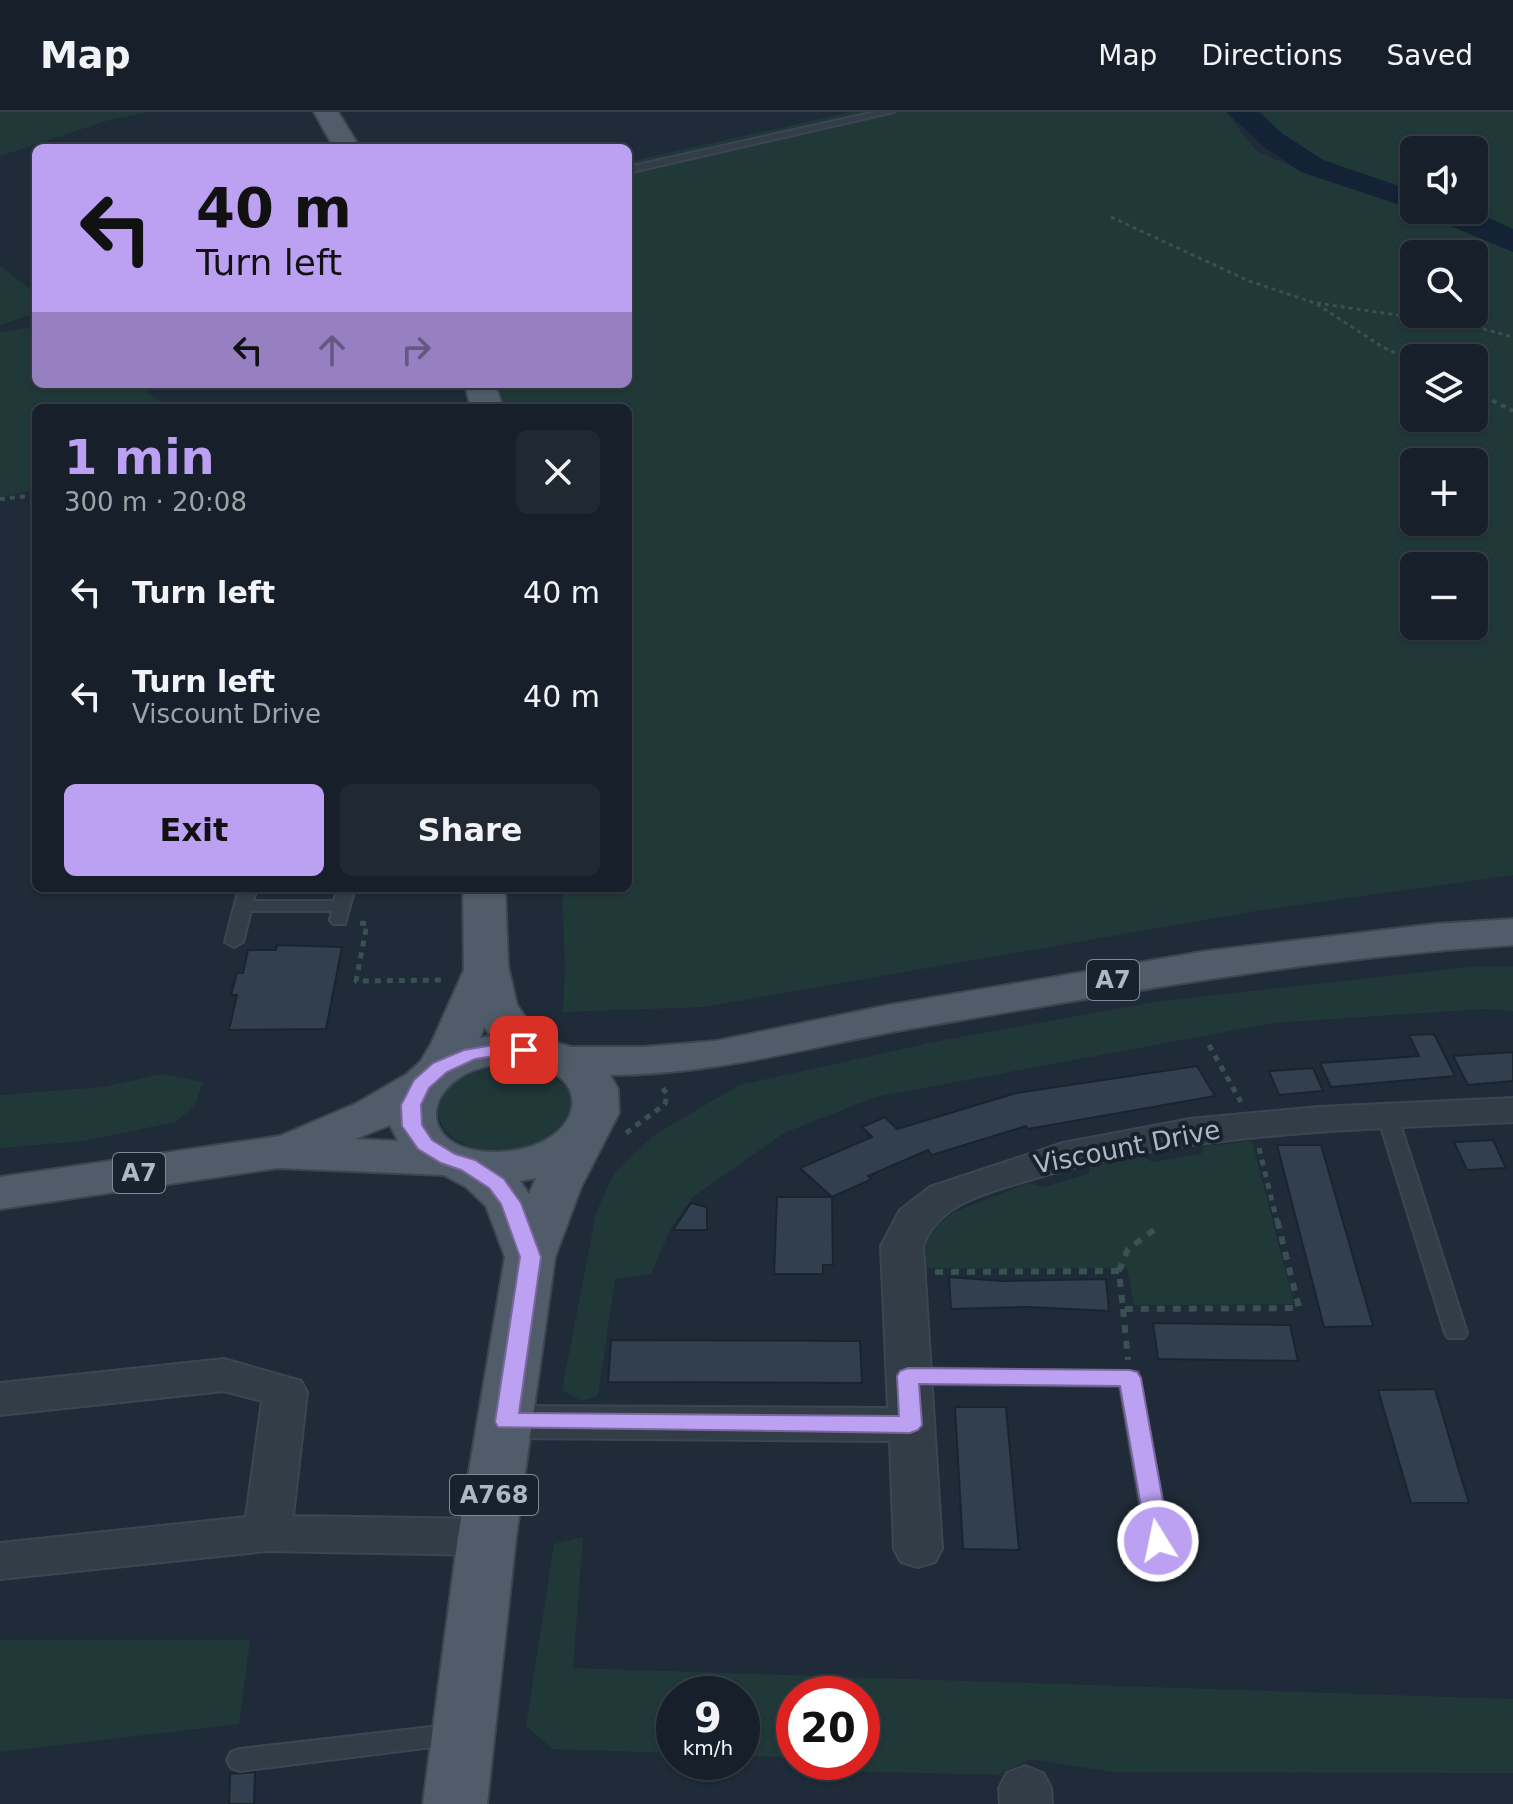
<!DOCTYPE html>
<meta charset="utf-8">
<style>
:root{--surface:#17202a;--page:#202832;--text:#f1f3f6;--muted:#9ea3a8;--line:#363e47;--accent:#bca0f2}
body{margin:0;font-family:"DejaVu Sans",sans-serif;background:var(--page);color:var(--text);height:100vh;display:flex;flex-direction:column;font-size:30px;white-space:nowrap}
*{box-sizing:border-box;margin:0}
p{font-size:26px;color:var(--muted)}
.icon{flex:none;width:44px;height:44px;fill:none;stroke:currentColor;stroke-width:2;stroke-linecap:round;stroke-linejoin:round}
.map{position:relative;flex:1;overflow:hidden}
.side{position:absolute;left:32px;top:292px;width:600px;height:488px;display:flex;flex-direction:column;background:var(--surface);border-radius:12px;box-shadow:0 2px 6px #0004,0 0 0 2px var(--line)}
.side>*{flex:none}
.hud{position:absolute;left:32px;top:32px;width:600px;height:244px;border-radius:12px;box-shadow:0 2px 6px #0004,0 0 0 2px var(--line);background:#bca0f2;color:#111;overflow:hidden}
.buttons{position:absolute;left:1400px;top:24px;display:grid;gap:16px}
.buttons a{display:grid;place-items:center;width:88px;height:88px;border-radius:12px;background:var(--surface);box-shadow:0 2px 6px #0004,0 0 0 2px var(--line);font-size:40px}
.speed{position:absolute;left:656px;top:1564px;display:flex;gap:16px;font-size:40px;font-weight:700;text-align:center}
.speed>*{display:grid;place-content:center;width:104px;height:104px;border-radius:50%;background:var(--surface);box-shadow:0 2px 6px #0004,0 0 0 2px var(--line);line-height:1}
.speed small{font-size:20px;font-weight:400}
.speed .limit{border:12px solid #d22;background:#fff;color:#111}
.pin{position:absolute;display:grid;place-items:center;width:68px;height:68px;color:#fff;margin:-34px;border-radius:16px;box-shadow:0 4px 12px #0006}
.me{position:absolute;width:88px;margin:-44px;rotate:350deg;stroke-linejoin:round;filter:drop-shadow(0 0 6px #0008)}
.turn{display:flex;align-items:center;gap:28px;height:168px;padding:0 32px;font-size:36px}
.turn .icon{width:104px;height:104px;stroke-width:2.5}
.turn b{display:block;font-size:56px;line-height:68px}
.lanes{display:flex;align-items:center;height:76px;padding:0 32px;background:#0003;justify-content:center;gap:40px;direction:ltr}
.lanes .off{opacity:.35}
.round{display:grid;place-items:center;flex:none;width:84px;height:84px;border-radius:12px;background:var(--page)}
.summary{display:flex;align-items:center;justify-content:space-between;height:136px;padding:0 32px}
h1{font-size:48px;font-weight:700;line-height:60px;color:var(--accent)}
.cta{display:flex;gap:16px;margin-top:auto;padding:16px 32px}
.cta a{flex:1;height:92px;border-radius:12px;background:var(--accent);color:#111;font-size:32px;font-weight:700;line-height:92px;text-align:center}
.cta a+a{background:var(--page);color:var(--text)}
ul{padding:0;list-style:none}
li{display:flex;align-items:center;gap:24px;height:104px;padding:0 32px}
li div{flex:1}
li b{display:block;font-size:30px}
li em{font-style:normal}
header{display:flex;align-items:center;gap:48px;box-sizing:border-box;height:112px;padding:0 40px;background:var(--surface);border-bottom:2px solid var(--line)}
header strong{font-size:38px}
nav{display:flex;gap:44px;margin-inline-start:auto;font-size:28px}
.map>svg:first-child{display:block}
.green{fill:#213839;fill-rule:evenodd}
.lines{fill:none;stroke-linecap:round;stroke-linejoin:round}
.river{fill:#132335;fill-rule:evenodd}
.building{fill:#313f4f;stroke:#1a242f;stroke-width:2}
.lane-casing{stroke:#3c4652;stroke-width:4}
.street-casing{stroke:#3c4652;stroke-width:4}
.primary-casing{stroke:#3c4652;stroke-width:4}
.path-far3{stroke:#395151;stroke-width:3;stroke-dasharray:4 4;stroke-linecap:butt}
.path-far2{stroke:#395151;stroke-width:4;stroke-dasharray:5 5;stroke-linecap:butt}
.path-far1{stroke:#395151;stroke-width:5;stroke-dasharray:6 6;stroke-linecap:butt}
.path{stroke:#395151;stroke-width:6;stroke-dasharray:8 8;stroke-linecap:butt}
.lane{fill:#333d48;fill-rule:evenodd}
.street{fill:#333d48;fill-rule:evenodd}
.primary{fill:#505c69;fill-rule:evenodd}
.route{fill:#bca0f2;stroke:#7a689d;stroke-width:2}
.labels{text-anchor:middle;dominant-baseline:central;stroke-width:8;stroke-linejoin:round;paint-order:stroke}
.shield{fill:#18222d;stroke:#808a97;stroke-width:2}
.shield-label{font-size:24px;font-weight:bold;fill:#adb7c5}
.street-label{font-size:26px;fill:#adb7c5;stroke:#18222d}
</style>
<header>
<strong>Map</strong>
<nav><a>Map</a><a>Directions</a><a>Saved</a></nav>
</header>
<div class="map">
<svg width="1513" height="1692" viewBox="0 0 1513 1692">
<rect width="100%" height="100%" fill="#1f2b38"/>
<g class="green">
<polygon points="0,0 150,0 109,8 0,44"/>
<path d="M 851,0 L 1226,0 L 1256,39 L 1305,60 L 1414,98 L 1468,113 L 1513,135 L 1513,763 L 1256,799 L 703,895 L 563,900 L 565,856 L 562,776 L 628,776 L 628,296 L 502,296 L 496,272 L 628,272 L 628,50 ZM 1414,142 L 1474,142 L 1474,202 L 1414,202 ZM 1414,246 L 1474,246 L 1474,306 L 1414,306 ZM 1414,350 L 1474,350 L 1474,410 L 1414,410 ZM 1414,454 L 1474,454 L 1474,514 L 1414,514 Z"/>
<path d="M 1262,0 L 1513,0 L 1513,118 L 1465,98 L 1474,98 L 1474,38 L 1414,38 L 1414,80 C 1362,63 1295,47 1262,0 Z"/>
<polygon points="0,154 36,181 36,201 0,213"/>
<polygon points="31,215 36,220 36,272 137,272 168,296 36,296 36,378 0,385 0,221"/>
<polygon points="1479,854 1513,854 1513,899 1482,897 1273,911 875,985 784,1021 693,1085 671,1116 651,1162 615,1167 598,1284 581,1289 562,1278 596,1101 614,1061 653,1024 739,973 938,929 1161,889"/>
<path d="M 515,954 C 634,973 543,1065 468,1034 C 425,1016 432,977 473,961 C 487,956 501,955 515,954 Z"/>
<polygon points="162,962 203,970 195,993 176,1010 83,1029 0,1036 0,983 103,975"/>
<polygon points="1252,1029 1294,1192 1134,1193 1127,1156 924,1156 926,1132 934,1115 954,1100 1029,1071 1044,1075 1089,1062 1090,1053 1140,1044 1153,1050 1201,1042 1205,1034"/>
<polygon points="583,1425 573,1556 1513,1587 1513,1661 1112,1660 1031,1647 998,1663 849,1659 833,1650 862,1650 862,1582 794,1582 794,1645 742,1644 742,1582 674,1582 674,1641 553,1637 526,1614 554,1432"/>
<polygon points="0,1528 250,1528 239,1612 0,1640"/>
</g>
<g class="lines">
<g class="river">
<polygon points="1227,0 1258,0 1283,22 1323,48 1414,79 1416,98 1301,60 1263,34"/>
<path d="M 1424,98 C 1467,98 1474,98 1513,117 L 1513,140 L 1429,105 Z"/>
</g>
</g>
<g class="building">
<polygon points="277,833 342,835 326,917 229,918 237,883 231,883 237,861 243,861 248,838 276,838"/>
<polygon points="1434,922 1455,964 1331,975 1320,951 1419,944 1409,923"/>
<polygon points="1513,940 1513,969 1468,973 1453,944"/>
<polygon points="1197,954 1215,984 1028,1017 1026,1014 932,1043 928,1038 868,1064 872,1067 832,1085 833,1153 823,1153 823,1162 774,1162 777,1085 832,1085 800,1056 872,1025 862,1015 885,1005 897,1017 1016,981"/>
<polygon points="1313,956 1323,979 1279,983 1269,959"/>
<polygon points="1493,1028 1506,1056 1467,1058 1454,1030"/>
<polygon points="1277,1033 1321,1033 1373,1214 1324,1215"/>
<polygon points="691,1091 707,1095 707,1118 673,1118"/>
<polygon points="949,1165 1002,1169 1106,1167 1109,1199 1030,1195 951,1197"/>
<polygon points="1153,1211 1290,1213 1298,1249 1158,1247"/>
<polygon points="611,1228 860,1229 862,1271 608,1270"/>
<polygon points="1435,1277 1460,1362 1469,1391 1411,1391 1378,1278"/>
<polygon points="955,1295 1006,1295 1019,1438 963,1437"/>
<polygon points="255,1660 254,1692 229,1692 230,1662"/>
</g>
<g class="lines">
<g class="lane-casing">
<g id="lane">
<polygon points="875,0 894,0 628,61 628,55"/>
<polygon points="239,776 257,776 253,789 334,789 337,776 355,776 345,812 333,812 330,808 332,799 251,799 243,830 234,835 225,830"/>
<polygon points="1388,999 1398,1005 1467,1221 1464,1226 1448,1226 1445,1221 1378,1005"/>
<polygon points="908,1256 1138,1260 1170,1429 1166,1435 1158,1438 1150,1435 1146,1429 1120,1274 908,1272 900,1270 897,1264 900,1258"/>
<polygon points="457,1612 466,1615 470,1622 466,1629 457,1632 240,1659 231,1656 227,1648 231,1640 240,1637"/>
</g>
</g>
<g class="street-casing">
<g id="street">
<path d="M 1513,986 L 1513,1010 C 1349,1018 1184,1020 1026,1069 C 987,1081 937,1092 923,1134 L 942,1437 L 935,1450 L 918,1455 L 901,1450 L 894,1437 L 890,1329 L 506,1326 L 490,1322 L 484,1310 L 490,1298 L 506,1294 L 888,1296 L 881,1134 L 900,1098 L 930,1075 L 1063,1031 L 1190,1007 L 1319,995 Z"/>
<polygon points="224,1247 301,1269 307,1280 293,1404 487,1407 504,1412 510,1425 504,1438 487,1443 267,1439 0,1467 0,1431 246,1405 262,1289 224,1279 0,1303 0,1271"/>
<polygon points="1025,1654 1043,1661 1051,1676 1052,1692 1000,1692 999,1676 1007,1661"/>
</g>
</g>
<g class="primary-casing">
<g id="primary">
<polygon points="314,0 338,0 360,36 334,36"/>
<polygon points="465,272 495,272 503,296 471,296"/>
<path d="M 463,776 L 505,776 L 508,854 L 517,893 L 531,913 L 558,931 L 571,935 L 643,935 L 716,929 L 889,893 L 1207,839 L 1435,812 L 1513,807 L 1513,833 C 1311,846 1113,882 914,916 C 811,934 716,963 610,963 L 618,977 L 619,1001 L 581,1075 L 555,1145 L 516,1425 L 487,1692 L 423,1692 L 458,1425 L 505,1145 L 486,1094 L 466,1075 L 444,1063 L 278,1056 L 0,1097 L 0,1065 L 280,1024 L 357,991 L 407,962 L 421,949 L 431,932 L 464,858 ZM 484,915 L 491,924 L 480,926 ZM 502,952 C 603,947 590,1038 497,1040 C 408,1041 422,959 502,952 ZM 390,1013 L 398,1029 L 355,1027 ZM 536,1066 L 529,1082 L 520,1069 Z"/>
</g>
</g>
<g class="path-far3">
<polyline points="1111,105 1249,169 1315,191 1381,234 1414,250"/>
<polyline points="1317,191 1476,215 1513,225"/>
<polyline points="1474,280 1487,286"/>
</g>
<g class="path-far2">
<polyline points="1483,284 1513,299"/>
<polyline points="0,387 36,383"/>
</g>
<g class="path-far1">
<polyline points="360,811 367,812 356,869 446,868"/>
<polyline points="1209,933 1241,990"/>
<polyline points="626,1021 665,992 667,982 660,973"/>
<polyline points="1259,1036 1277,1109"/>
</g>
<g class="path">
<polyline points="1119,1159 1128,1137 1158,1115"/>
<polyline points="935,1160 1119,1159 1123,1197 1299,1196 1277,1107"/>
<polyline points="1123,1197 1128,1248"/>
</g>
<use href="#lane" class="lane"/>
<use href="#street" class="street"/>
<use href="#primary" class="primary"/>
</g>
<polygon class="route" points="506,931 531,934 533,938 524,944 506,942 475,947 447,960 429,976 421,993 422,1013 432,1028 455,1042 475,1048 504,1067 521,1091 541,1145 519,1301 899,1304 897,1264 900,1259 908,1256 1130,1258 1137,1260 1141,1266 1170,1429 1167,1435 1158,1438 1150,1435 1147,1429 1120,1274 919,1272 922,1313 918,1318 910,1321 498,1315 495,1310 520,1145 501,1092 489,1076 461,1058 441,1051 418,1037 402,1014 401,993 414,968 433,951 464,938"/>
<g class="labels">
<g class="shield">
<rect x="1087" y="848" width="52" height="40" rx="6"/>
<rect x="113" y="1041" width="52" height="40" rx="6"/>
<rect x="450" y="1363" width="88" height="40" rx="6"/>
</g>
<g class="shield-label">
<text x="1113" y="868">A7</text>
<text x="139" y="1061">A7</text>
<text x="494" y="1383">A768</text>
</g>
<g class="street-label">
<text transform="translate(1127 1035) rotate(-11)">Viscount Drive</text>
</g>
</g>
</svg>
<div class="buttons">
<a><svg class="icon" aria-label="sound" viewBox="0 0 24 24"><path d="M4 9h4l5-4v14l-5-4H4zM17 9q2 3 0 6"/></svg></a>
<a><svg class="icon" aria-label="search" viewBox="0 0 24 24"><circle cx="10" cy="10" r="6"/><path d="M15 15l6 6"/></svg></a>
<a><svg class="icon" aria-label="layers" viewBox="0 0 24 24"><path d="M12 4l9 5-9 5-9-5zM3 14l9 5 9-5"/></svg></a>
<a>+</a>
<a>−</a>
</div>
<div class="speed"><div>9<small>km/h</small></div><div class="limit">20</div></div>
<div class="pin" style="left:524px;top:938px;background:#d93025"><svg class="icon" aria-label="arrive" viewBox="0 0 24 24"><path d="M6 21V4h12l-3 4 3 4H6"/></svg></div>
<svg class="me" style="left:1158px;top:1429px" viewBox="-20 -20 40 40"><circle r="17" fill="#bca0f2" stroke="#fff" stroke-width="3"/><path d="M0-11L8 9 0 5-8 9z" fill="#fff"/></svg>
<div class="hud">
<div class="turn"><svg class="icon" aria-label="left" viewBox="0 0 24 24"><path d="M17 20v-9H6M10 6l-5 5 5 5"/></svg><div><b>40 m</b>Turn left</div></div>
<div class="lanes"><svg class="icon" aria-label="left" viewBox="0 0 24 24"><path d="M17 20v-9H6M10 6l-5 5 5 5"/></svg><svg class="icon off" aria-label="ahead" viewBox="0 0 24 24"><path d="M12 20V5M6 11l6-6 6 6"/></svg><svg class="icon off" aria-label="right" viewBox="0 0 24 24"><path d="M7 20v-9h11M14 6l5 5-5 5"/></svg></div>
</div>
<section class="side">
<div class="summary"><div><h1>1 min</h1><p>300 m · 20:08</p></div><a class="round"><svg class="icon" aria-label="close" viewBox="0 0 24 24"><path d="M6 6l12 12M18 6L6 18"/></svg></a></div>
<ul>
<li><svg class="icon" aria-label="left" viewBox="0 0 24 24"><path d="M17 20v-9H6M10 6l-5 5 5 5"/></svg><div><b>Turn left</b></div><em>40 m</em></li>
<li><svg class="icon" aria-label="left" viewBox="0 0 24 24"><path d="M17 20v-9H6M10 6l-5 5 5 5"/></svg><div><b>Turn left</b><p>Viscount Drive</p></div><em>40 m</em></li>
</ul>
<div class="cta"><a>Exit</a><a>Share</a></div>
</section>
</div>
